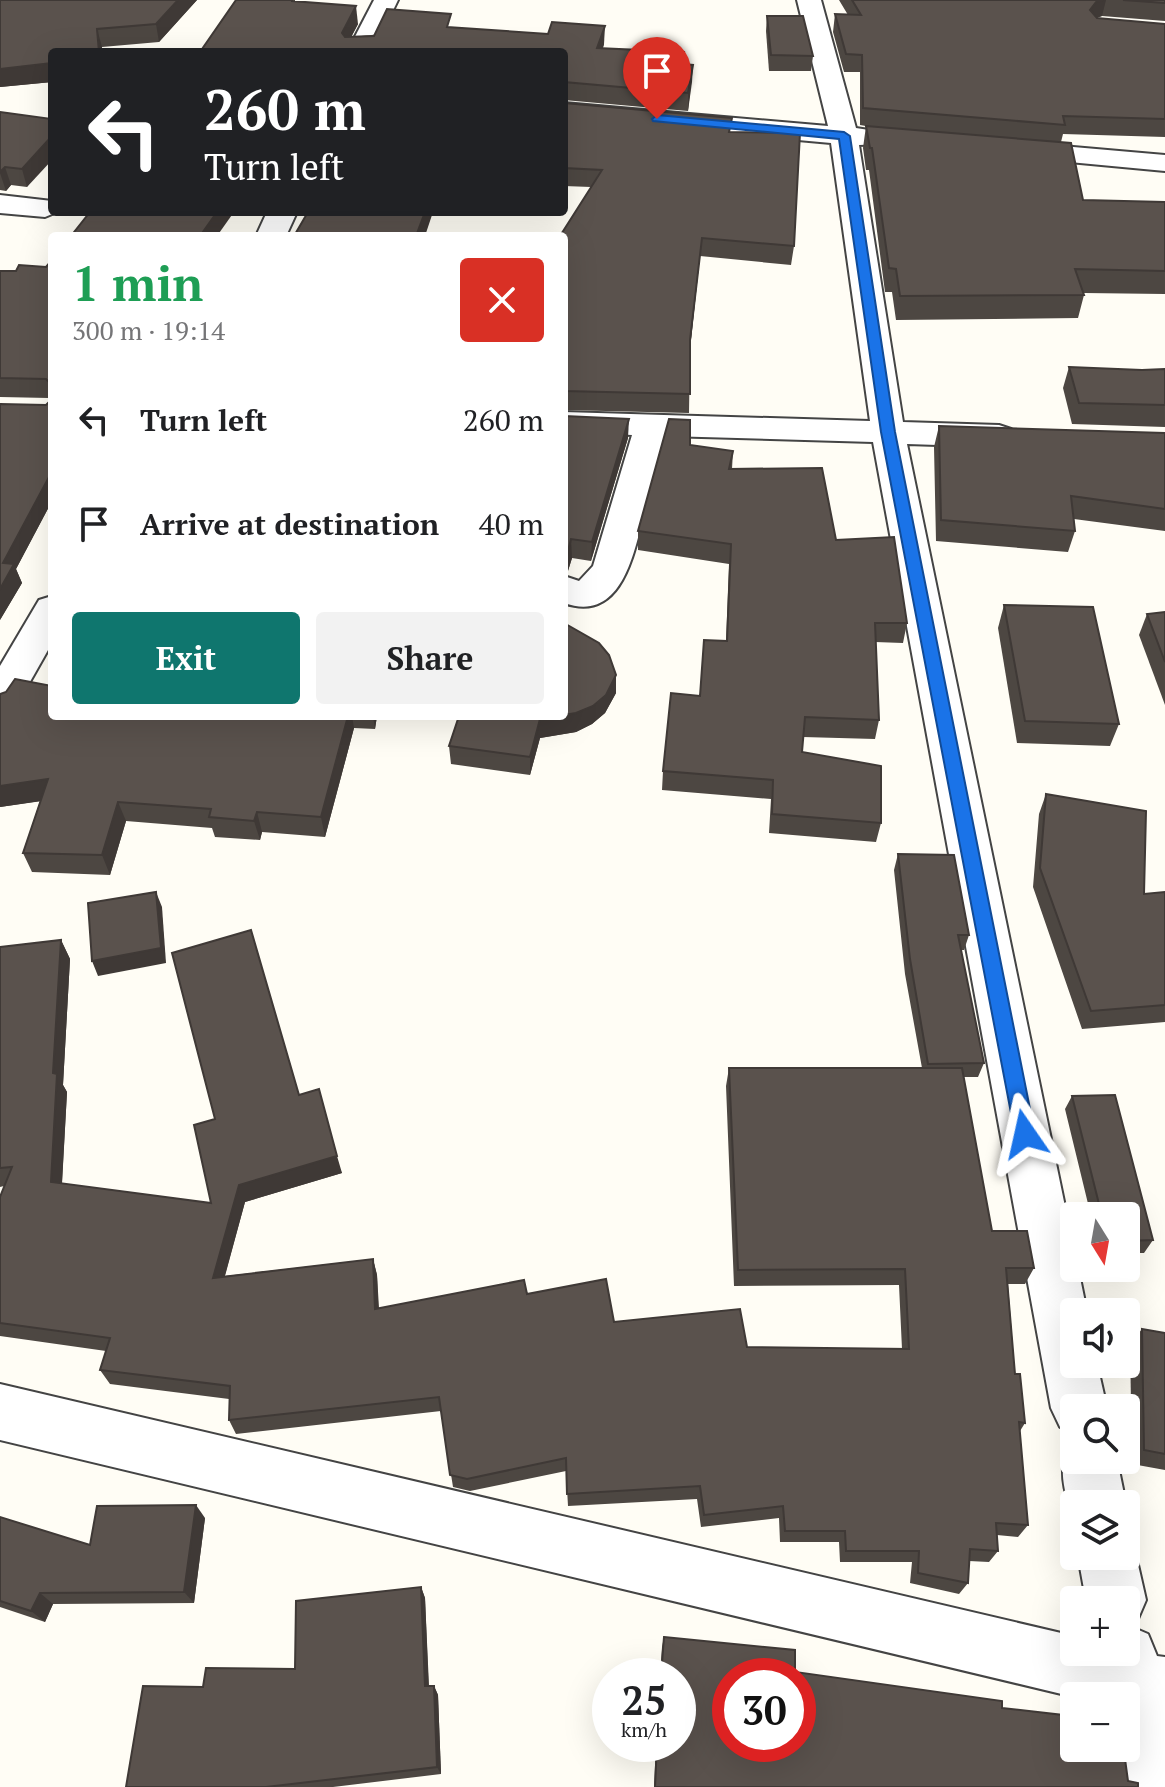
<!DOCTYPE html>
<meta charset="utf-8">
<style>
:root{--surface:#fff;--page:#f2f2f2;--text:#202124;--muted:#757577;--accent:#0f766e}
body{margin:0;font-family:"PT Serif",serif;background:var(--page);color:var(--text);height:100vh;display:flex;flex-direction:column;font-size:30px;white-space:nowrap}
*{box-sizing:border-box;margin:0}
p{font-size:26px;color:var(--muted)}
.icon{flex:none;width:44px;height:44px;fill:none;stroke:currentColor;stroke-width:2;stroke-linecap:round;stroke-linejoin:round}
.map{position:relative;flex:1;overflow:hidden}
.details{position:absolute;left:48px;top:232px;width:520px;height:488px;display:flex;flex-direction:column;background:var(--surface);border-radius:8px;box-shadow:0 8px 32px #0002}
.details>*{flex:none}
.hud{position:absolute;left:48px;top:48px;width:520px;height:168px;border-radius:8px;box-shadow:0 8px 32px #0002;background:#202124;color:#fff;overflow:hidden}
.needle{width:52px;rotate:169deg}
.tools{position:absolute;left:1060px;top:1202px;display:grid;gap:16px}
.tools a{display:grid;place-items:center;width:80px;height:80px;border-radius:8px;background:var(--surface);box-shadow:0 8px 32px #0002;font-size:40px}
.speed{position:absolute;left:592px;top:1658px;display:flex;gap:16px;font-size:40px;font-weight:700;text-align:center}
.speed>*{display:grid;place-content:center;width:104px;height:104px;border-radius:50%;background:var(--surface);box-shadow:0 8px 32px #0002;line-height:1}
.speed small{font-size:20px;font-weight:400}
.speed .limit{border:12px solid #d22;background:#fff;color:#111}
.pin{position:absolute;display:grid;place-items:center;width:68px;height:68px;color:#fff;margin:-82px -34px;border-radius:50% 50% 50% 0;rotate:-45deg;box-shadow:0 0 8px #0007}
.pin .icon{rotate:45deg}
.me{position:absolute;width:88px;margin:-44px;rotate:349deg;stroke-linejoin:round;filter:drop-shadow(0 0 6px #0008)}
.turn{display:flex;align-items:center;gap:28px;height:168px;padding:0 24px;font-size:36px}
.turn .icon{width:104px;height:104px;stroke-width:2.5}
.turn b{display:block;font-size:56px;line-height:68px}
.round{display:grid;place-items:center;flex:none;width:84px;height:84px;border-radius:8px;background:var(--page)}
.head{display:flex;align-items:center;justify-content:space-between;height:136px;padding:0 24px}
h1{font-size:48px;font-weight:700;line-height:60px;color:#1e9e55}
.primary-button{display:flex;gap:16px;margin-top:auto;padding:16px 24px}
.primary-button a{flex:1;height:92px;border-radius:8px;background:var(--accent);color:#fff;font-size:32px;font-weight:700;line-height:92px;text-align:center}
.primary-button a+a{background:var(--page);color:var(--text)}
ul{padding:0;list-style:none}
li{display:flex;align-items:center;gap:24px;height:104px;padding:0 24px}
li div{flex:1}
li b{display:block;font-size:30px}
li em{font-style:normal}
.map>svg:first-child{display:block}
.lines{fill:none;stroke-linecap:round;stroke-linejoin:round}
.minor-casing{stroke:#444;stroke-width:4}
.minor{fill:#fff;fill-rule:evenodd}
.wall{fill:#4d4742}
.shaded-wall{fill:#3f3936}
.building{fill:#5a524d;stroke:#3f3936;stroke-width:2;fill-rule:evenodd}
.route{fill:#1a73e8;stroke:#114b97;stroke-width:2}
</style>
<div class="map">
<svg width="1165" height="1787" viewBox="0 0 1165 1787">
<rect width="100%" height="100%" fill="#fffdf5"/>
<g class="lines">
<g class="minor-casing">
<g id="minor">
<polygon points="374,0 398,0 373,52 347,52"/>
<path d="M 797,0 L 821,0 L 856,128 L 882,132 L 886,138 L 882,144 L 859,145 L 903,422 L 999,425 L 1011,429 L 1016,436 L 1011,443 L 999,447 L 907,444 L 1074,1250 L 1074,1268 L 1078,1268 L 1087,1312 L 1074,1312 L 1074,1364 L 1097,1364 L 1107,1408 L 1074,1408 L 1074,1433 L 1060,1427 L 1051,1408 L 873,442 L 666,436 C 658,462 651,489 644,515 C 633,556 621,623 564,603 L 564,576 L 579,581 L 593,566 L 632,435 L 564,432 L 564,412 L 870,421 L 831,143 L 564,119 L 564,103 L 828,126 Z"/>
<polygon points="1016,142 1165,155 1165,171 1006,156 1002,150 1006,144"/>
<polygon points="0,195 52,201 52,212 57,212 45,217 0,213"/>
<polygon points="267,212 297,212 286,236 256,236"/>
<polygon points="52,596 52,643 14,710 0,714 0,666 39,600"/>
<polygon points="0,1384 1074,1636 1074,1652 1126,1652 1126,1600 1086,1600 1078,1556 1126,1556 1126,1535 1136,1556 1146,1600 1137,1621 1127,1625 1148,1634 1157,1656 1165,1657 1165,1787 1118,1787 1112,1748 1126,1748 1126,1696 1074,1697 0,1440"/>
<path d="M 1074,1438 L 1074,1460 L 1117,1460 L 1126,1504 L 1074,1504 L 1074,1518 C 1063,1491 1058,1467 1069,1440 Z"/>
</g>
</g>
<use href="#minor" class="minor"/>
</g>
<g class="wall">
<polygon points="0,0 197,0 159,42 102,47 102,52 52,52 52,82 0,87"/>
<polygon points="236,0 295,0 295,2 358,24 351,37 452,27 604,44 603,48 683,64 693,65 688,111 564,100 564,52 200,52"/>
<polygon points="839,0 1165,0 1165,21 1102,16 1097,18 1165,24 1165,137 1063,134 1061,142 1083,200 1165,202 1165,294 1084,293 1084,295 1078,318 896,320 892,292 885,292 869,170 866,170 863,148 866,126 860,125 860,72 844,72 833,32 835,14 848,15"/>
<polygon points="767,16 813,56 811,71 769,71 766,31"/>
<polygon points="564,103 731,132 794,246 791,265 700,256 690,348 689,413 564,410 564,236 591,187 564,186"/>
<polygon points="0,112 52,119 27,187 11,185 6,191 0,190"/>
<polygon points="52,260 52,501 16,569 22,583 0,620 46,405 49,402 49,398 0,397 0,271 16,271 46,267"/>
<polygon points="1069,367 1142,370 1165,369 1165,427 1072,424 1063,388"/>
<polygon points="564,416 628,438 591,561 572,558 567,574"/>
<polygon points="939,426 1165,433 1165,531 1074,519 1075,531 1068,552 936,541 934,447"/>
<polygon points="690,445 733,451 732,469 836,540 907,623 903,643 875,642 879,720 875,739 803,737 802,752 881,823 876,842 769,833 771,799 662,790 663,771 726,641 729,564 638,550 638,531"/>
<polygon points="1004,605 1119,724 1110,746 1017,743 998,628"/>
<polygon points="1165,612 1165,705 1139,635 1147,614"/>
<polygon points="616,675 616,693 605,713 592,724 576,732 540,738 530,775 451,764 449,746"/>
<polygon points="52,716 377,716 375,729 354,728 325,837 262,832 260,840 215,837 212,828 126,821 110,875 32,872 23,853 40,801 0,807"/>
<polygon points="1046,794 1144,894 1165,892 1165,1022 1082,1029 1033,887 1039,814"/>
<polygon points="898,854 969,935 964,950 961,950 984,1063 978,1077 963,1077 992,1231 1034,1268 1025,1284 1008,1284 1015,1374 1025,1423 1020,1431 1028,1525 1018,1537 997,1535 998,1551 989,1562 969,1561 968,1583 959,1594 910,1583 912,1562 840,1562 839,1542 780,1542 779,1518 701,1527 697,1499 568,1506 566,1471 470,1491 453,1487 441,1411 236,1434 229,1420 229,1399 110,1384 100,1370 106,1351 0,1336 0,1197 4,1186 0,1187 0,947 61,940 70,959 63,1085 67,1092 62,1184 211,1203 299,1095 342,1173 245,1202 225,1276 373,1259 377,1275 379,1308 527,1294 614,1322 747,1347 902,1349 899,1285 734,1286 726,1086 729,1068 922,1068 905,974 894,870"/>
<polygon points="1072,1096 1153,1240 1144,1253 1126,1253 1126,1216 1091,1216 1065,1109"/>
<polygon points="1142,1329 1165,1333 1165,1470 1132,1464 1130,1344"/>
<polygon points="0,1517 90,1545 205,1518 194,1603 53,1604 45,1622 0,1607"/>
<polygon points="421,1587 425,1598 429,1686 434,1686 438,1695 441,1774 333,1787 126,1787 203,1687 295,1669"/>
<polygon points="664,1637 795,1672 1002,1708 1065,1757 1128,1781 1138,1787 654,1787 656,1744 678,1744 678,1676 660,1676 662,1647"/>
</g>
<g class="shaded-wall">
<polygon points="178,0 197,0 159,42 156,24"/>
<polygon points="1103,0 1106,0 1102,16 1092,19 1090,10 1096,2"/>
<polygon points="356,6 358,24 344,51 342,33"/>
<polygon points="605,26 604,44 597,65 597,48"/>
<polygon points="97,29 102,47 102,52 99,52"/>
<polygon points="52,63 52,82 0,87 0,69"/>
<polygon points="693,65 692,82 688,111 688,93"/>
<polygon points="52,136 52,160 27,187 22,169"/>
<polygon points="5,167 11,185 6,191 0,173"/>
<polygon points="217,212 234,212 217,236 200,236"/>
<polygon points="425,212 433,212 425,236 416,236"/>
<polygon points="702,238 700,256 689,359 690,340"/>
<polygon points="629,419 628,438 591,561 592,542"/>
<polygon points="49,477 52,486 52,501 16,569 22,583 0,620 0,589 3,563"/>
<polygon points="571,539 572,558 567,574 564,575 564,556"/>
<polygon points="616,675 616,693 605,713 592,724 576,732 540,738 530,775 530,757 540,719 564,716"/>
<polygon points="348,716 352,716 354,728 325,837 321,817"/>
<polygon points="373,716 377,716 375,729"/>
<polygon points="48,779 56,799 0,807 0,786"/>
<polygon points="118,802 126,821 110,875 102,855"/>
<polygon points="257,812 262,832 260,840 254,821"/>
<polygon points="156,892 162,907 166,963 98,976 92,961"/>
<polygon points="61,940 70,959 63,1085 67,1092 61,1199 51,1182 53,1073"/>
<polygon points="337,1156 342,1173 245,1202 220,1293 213,1278 239,1185"/>
<polygon points="373,1259 377,1275 379,1324 375,1309"/>
<polygon points="196,1505 205,1518 194,1603 184,1592"/>
<polygon points="421,1587 425,1598 429,1696 425,1686"/>
<polygon points="40,1593 53,1604 45,1622 31,1611"/>
<polygon points="434,1686 438,1695 441,1774 437,1767"/>
</g>
<g class="building">
<polygon points="0,0 178,0 156,24 97,29 99,52 52,52 52,63 0,69"/>
<polygon points="236,0 292,0 292,1 356,6 342,33 345,37 374,36 387,9 451,14 447,27 548,34 552,22 605,26 597,48 684,52 682,64 693,65 688,93 564,82 564,52 200,52"/>
<polygon points="852,0 1103,0 1096,2 1090,10 1097,18 1165,24 1165,119 1063,116 1065,125 863,108 862,55 846,54 835,14 861,15"/>
<polygon points="1123,0 1165,0 1165,3"/>
<polygon points="767,16 803,16 813,56 771,55"/>
<polygon points="564,103 732,118 729,132 800,133 794,246 702,238 690,340 690,394 564,391 564,236 560,236 602,170 564,168 565,160 564,160"/>
<polygon points="0,112 52,119 52,136 22,169 5,167 0,172"/>
<polygon points="866,126 1071,143 1083,200 1165,202 1165,271 1075,269 1084,295 900,296 896,269 889,268 872,148 870,148"/>
<polygon points="90,212 217,212 200,236 71,236"/>
<polygon points="308,212 425,212 416,236 294,236"/>
<polygon points="52,260 52,477 49,477 3,563 14,564 0,589 0,404 46,405 49,402 49,382 46,379 0,378 0,271 16,271 19,265 46,267"/>
<polygon points="1069,367 1142,370 1165,369 1165,405 1079,403"/>
<polygon points="564,416 629,419 592,542 571,539 567,555 564,556"/>
<polygon points="669,419 690,420 690,445 733,451 729,469 822,468 836,540 894,537 907,623 875,623 879,720 805,717 802,752 881,766 881,823 772,814 773,780 663,771 671,693 700,696 704,640 727,641 731,544 638,531"/>
<polygon points="939,426 1165,433 1165,509 1071,496 1075,531 941,520"/>
<polygon points="1004,605 1093,607 1119,724 1025,721"/>
<polygon points="1165,612 1165,662 1147,614"/>
<polygon points="564,623 599,643 609,655 616,675 606,695 593,706 576,713 564,715"/>
<polygon points="15,679 52,686 52,716 348,716 321,817 257,812 254,821 209,817 211,809 118,802 102,855 23,853 48,779 0,786 0,694 6,692"/>
<polygon points="459,716 560,716 540,719 530,757 449,746"/>
<polygon points="1046,794 1146,811 1144,894 1165,892 1165,1005 1091,1011 1040,868"/>
<polygon points="898,854 954,855 969,935 958,935 984,1063 928,1064 910,959"/>
<polygon points="156,892 161,948 92,961 88,903"/>
<polygon points="251,930 299,1095 319,1089 337,1156 239,1185 213,1278 373,1259 375,1309 524,1280 527,1294 606,1279 614,1322 740,1309 747,1347 909,1349 905,1269 738,1270 729,1068 962,1068 992,1231 1027,1231 1034,1268 1006,1268 1015,1374 1020,1374 1025,1423 1019,1422 1028,1525 996,1523 998,1551 970,1549 968,1583 918,1573 919,1551 846,1551 845,1531 785,1531 783,1506 704,1515 700,1486 567,1494 566,1458 467,1479 450,1475 439,1397 229,1420 230,1386 100,1370 110,1338 0,1323 0,1197 12,1167 0,1168 0,947 61,940 53,1073 57,1074 51,1182 211,1203 194,1125 215,1119 172,953"/>
<polygon points="1115,1095 1153,1240 1126,1241 1126,1216 1102,1216 1072,1096"/>
<polygon points="1142,1329 1165,1333 1165,1454 1144,1450"/>
<polygon points="196,1505 184,1592 40,1593 31,1611 0,1601 0,1517 90,1545 97,1506"/>
<polygon points="421,1587 425,1686 434,1686 437,1767 266,1787 126,1787 143,1686 203,1687 206,1668 295,1669 296,1601"/>
<path d="M 664,1637 L 795,1650 L 795,1672 L 1002,1701 L 1002,1708 L 1063,1715 L 1065,1757 L 1125,1759 L 1128,1781 L 1138,1783 L 1138,1787 L 655,1787 L 657,1744 L 678,1744 L 678,1676 L 661,1676 ZM 730,1676 L 798,1676 L 798,1744 L 730,1744 Z"/>
</g>
<polygon class="route" points="657,115 844,132 850,136 895,432 1035,1134 1032,1140 1025,1143 1018,1140 1015,1134 881,432 839,139 653,121 652,119"/>
</svg>
<div class="tools">
<a><svg class="needle" viewBox="-14 -14 28 28"><path d="M0-13l5 13h-10z" fill="#e53935"/><path d="M0 13l5-13h-10z" fill="#757577"/></svg></a>
<a><svg class="icon" aria-label="sound" viewBox="0 0 24 24"><path d="M4 9h4l5-4v14l-5-4H4zM17 9q2 3 0 6"/></svg></a>
<a><svg class="icon" aria-label="search" viewBox="0 0 24 24"><circle cx="10" cy="10" r="6"/><path d="M15 15l6 6"/></svg></a>
<a><svg class="icon" aria-label="layers" viewBox="0 0 24 24"><path d="M12 4l9 5-9 5-9-5zM3 14l9 5 9-5"/></svg></a>
<a>+</a>
<a>−</a>
</div>
<div class="speed"><div>25<small>km/h</small></div><div class="limit">30</div></div>
<div class="pin" style="left:657px;top:119px;background:#d93025"><svg class="icon" aria-label="arrive" viewBox="0 0 24 24"><path d="M6 21V4h12l-3 4 3 4H6"/></svg></div>
<svg class="me" style="left:1025px;top:1134px" viewBox="-20 -20 40 40"><path d="M0-17L14 15 0 8-14 15z" fill="#1a73e8" stroke="#fff" stroke-width="4"/></svg>
<div class="hud">
<div class="turn"><svg class="icon" aria-label="left" viewBox="0 0 24 24"><path d="M17 20v-9H6M10 6l-5 5 5 5"/></svg><div><b>260 m</b>Turn left</div></div>
</div>
<section class="details">
<div class="head"><div><h1>1 min</h1><p>300 m · 19:14</p></div><a class="round" style="background:#d93025;color:#fff"><svg class="icon" aria-label="close" viewBox="0 0 24 24"><path d="M6 6l12 12M18 6L6 18"/></svg></a></div>
<ul>
<li><svg class="icon" aria-label="left" viewBox="0 0 24 24"><path d="M17 20v-9H6M10 6l-5 5 5 5"/></svg><div><b>Turn left</b></div><em>260 m</em></li>
<li><svg class="icon" aria-label="arrive" viewBox="0 0 24 24"><path d="M6 21V4h12l-3 4 3 4H6"/></svg><div><b>Arrive at destination</b></div><em>40 m</em></li>
</ul>
<div class="primary-button"><a>Exit</a><a>Share</a></div>
</section>
</div>
